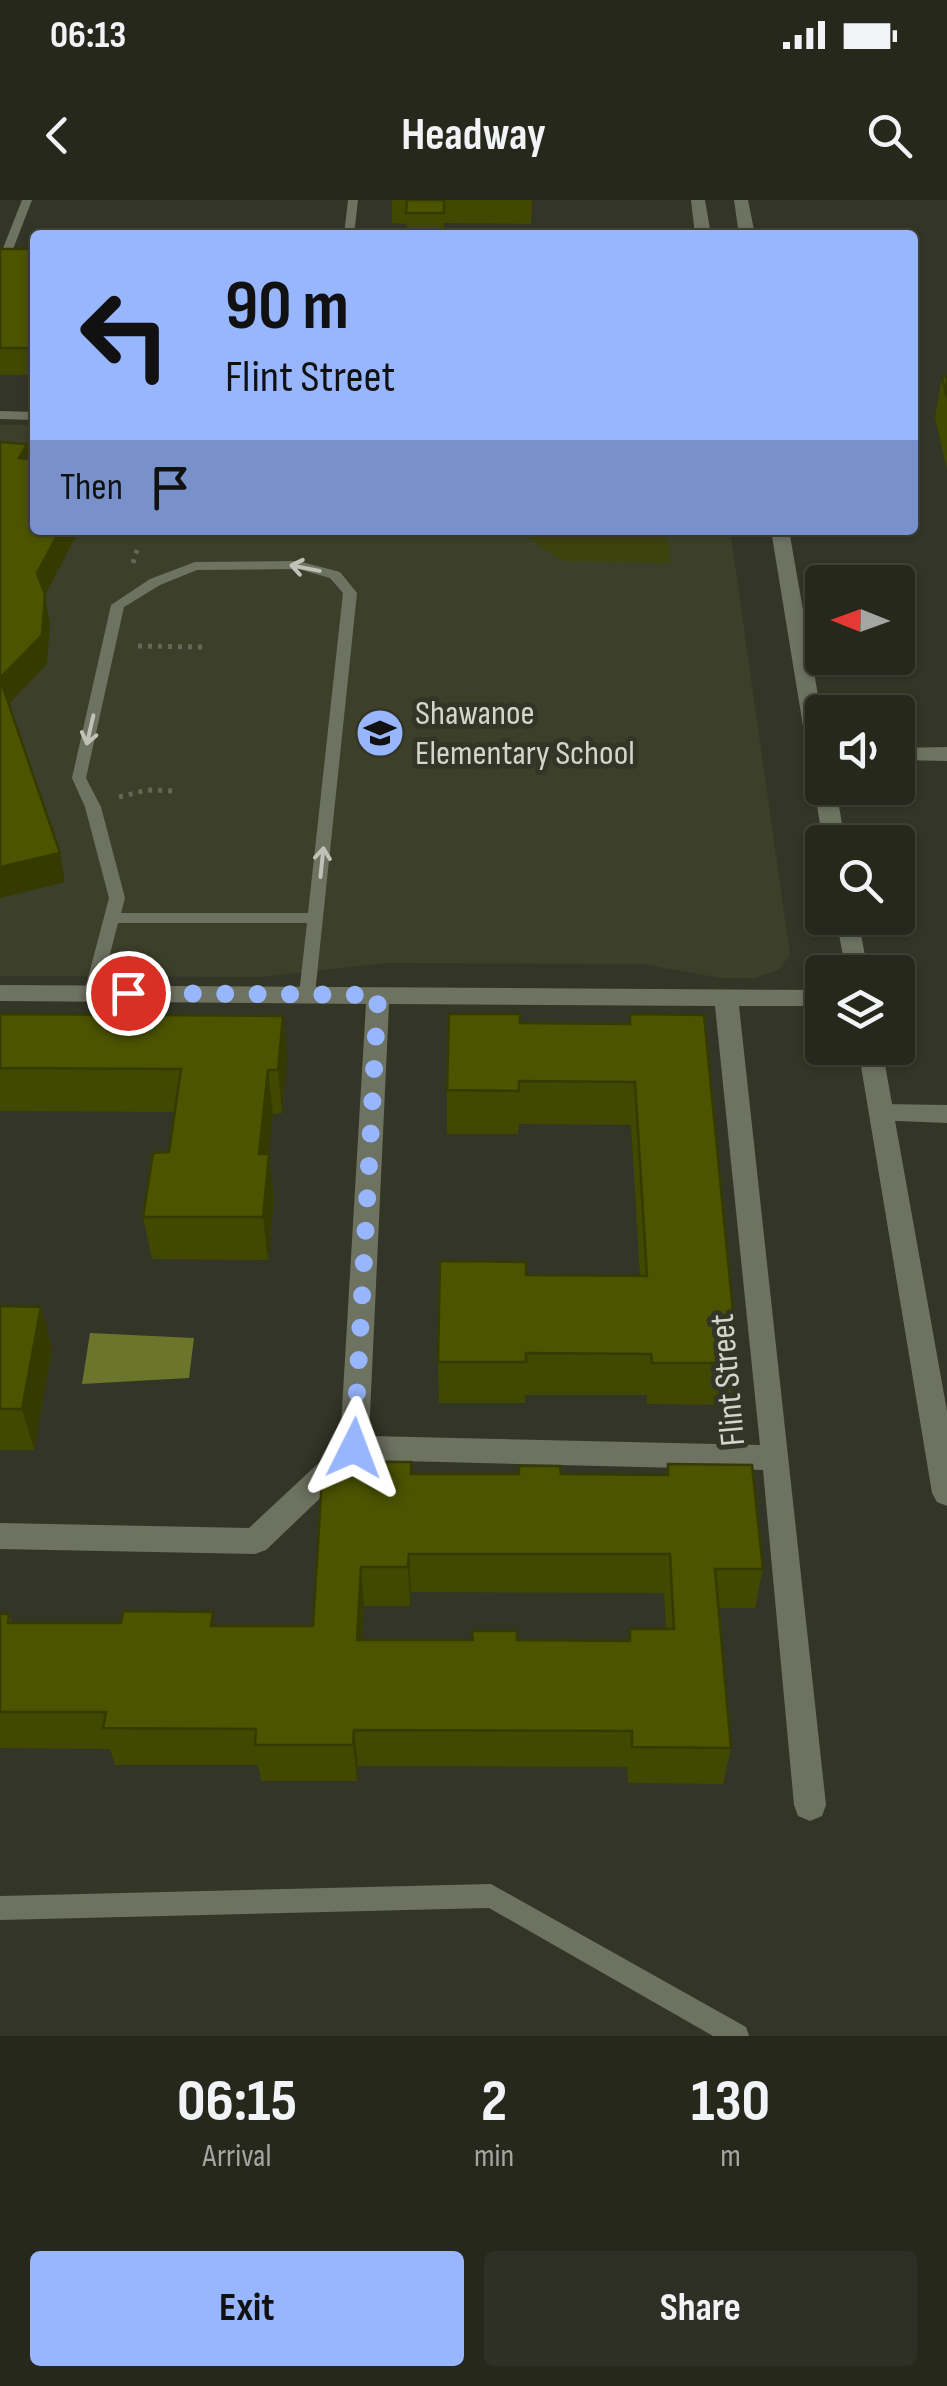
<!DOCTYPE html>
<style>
:root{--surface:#26281c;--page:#2e3025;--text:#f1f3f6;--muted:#a4a6a3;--line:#42443b;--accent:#97b6fd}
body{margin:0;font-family:"Sofia Sans Condensed",sans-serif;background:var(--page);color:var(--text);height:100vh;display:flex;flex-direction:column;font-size:38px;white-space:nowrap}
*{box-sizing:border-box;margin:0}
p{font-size:32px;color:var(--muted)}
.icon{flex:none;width:55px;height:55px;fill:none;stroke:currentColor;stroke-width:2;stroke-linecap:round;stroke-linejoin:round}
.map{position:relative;height:1836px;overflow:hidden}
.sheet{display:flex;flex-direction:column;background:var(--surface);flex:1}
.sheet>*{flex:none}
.guide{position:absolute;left:30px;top:30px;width:888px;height:305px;border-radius:10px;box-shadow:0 2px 8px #0004,0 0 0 2px var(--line);background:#97b6fd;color:#111;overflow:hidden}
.needle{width:65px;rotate:271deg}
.fabs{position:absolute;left:805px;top:365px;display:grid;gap:20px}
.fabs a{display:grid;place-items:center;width:110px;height:110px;border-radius:10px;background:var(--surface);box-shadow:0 2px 8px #0004,0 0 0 2px var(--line);font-size:50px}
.pin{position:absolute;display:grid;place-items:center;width:85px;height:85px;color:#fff;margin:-42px;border:5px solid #fff;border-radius:50%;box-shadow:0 2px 10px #0007}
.me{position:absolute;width:110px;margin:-55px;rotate:3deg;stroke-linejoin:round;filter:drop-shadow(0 0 8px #0008)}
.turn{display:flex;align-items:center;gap:35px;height:210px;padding:0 30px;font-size:45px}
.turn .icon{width:130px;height:130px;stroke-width:2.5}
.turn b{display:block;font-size:70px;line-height:85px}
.then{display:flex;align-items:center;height:95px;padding:0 30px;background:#0003;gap:20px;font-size:38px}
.eta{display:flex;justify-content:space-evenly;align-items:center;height:170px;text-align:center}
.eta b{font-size:60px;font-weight:700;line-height:70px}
.button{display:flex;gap:20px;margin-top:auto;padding:20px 30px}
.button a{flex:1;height:115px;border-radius:10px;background:var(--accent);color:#111;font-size:40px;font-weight:700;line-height:115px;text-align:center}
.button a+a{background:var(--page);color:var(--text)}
.status{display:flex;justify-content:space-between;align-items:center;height:70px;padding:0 50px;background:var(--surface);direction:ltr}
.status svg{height:28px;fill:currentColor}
header{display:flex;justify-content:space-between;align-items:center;height:130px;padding:0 30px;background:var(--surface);font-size:45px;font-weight:700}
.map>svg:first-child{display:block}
.built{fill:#3c402a}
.green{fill:#3d430d}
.water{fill:#6b752c}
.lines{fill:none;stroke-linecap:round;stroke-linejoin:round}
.path{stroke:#636658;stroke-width:5;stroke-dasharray:4 6;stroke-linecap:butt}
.service{fill:#6e7261;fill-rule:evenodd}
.minor{fill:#6e7261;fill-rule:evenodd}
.secondary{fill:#6e7261;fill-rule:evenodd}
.wall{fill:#414800;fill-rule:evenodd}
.shaded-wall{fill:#353b00}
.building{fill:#4c5400;stroke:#353b00;stroke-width:2.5;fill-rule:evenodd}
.oneway{stroke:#c0c2b7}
.route{stroke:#97b6fd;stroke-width:18;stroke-dasharray:0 32.4}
.labels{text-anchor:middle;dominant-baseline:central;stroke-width:10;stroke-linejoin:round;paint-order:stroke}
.poi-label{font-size:35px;fill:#d4d6cd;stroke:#333626;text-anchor:start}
.street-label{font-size:35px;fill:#d4d6cd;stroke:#333626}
</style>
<div class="status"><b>06:13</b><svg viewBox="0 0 49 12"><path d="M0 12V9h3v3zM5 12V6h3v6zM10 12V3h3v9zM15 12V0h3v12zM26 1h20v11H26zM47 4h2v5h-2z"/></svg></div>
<header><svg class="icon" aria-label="back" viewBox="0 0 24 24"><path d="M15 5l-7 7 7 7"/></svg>Headway<svg class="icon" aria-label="search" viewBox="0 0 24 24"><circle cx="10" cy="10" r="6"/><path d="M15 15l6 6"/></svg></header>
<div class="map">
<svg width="947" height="1836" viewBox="0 0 947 1836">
<rect width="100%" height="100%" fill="#333626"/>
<polygon class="built" points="0,225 35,225 35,330 730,330 790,755 778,770 755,778 721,778 642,764 386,763 261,777 0,776"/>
<polygon class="green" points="515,330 667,330 670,363 563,361"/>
<polygon class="water" points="90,1133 194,1138 189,1178 82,1184"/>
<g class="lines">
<g class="path">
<polyline points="133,363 137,350"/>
<polyline points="138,446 202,447"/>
<polyline points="119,597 147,590 177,591"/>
</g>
<g class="service">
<polygon points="22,0 32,0 10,57 1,59 0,56"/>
<polygon points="348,0 358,0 354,35 344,35"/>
<polygon points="0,211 35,212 35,220 0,219"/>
<path d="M 298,361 L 340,372 L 357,393 L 315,794 L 307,800 L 299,794 L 307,723 L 118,723 L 100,793 L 92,799 L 86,797 L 84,793 L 109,698 L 85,607 L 72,578 L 111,405 L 150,379 L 195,362 ZM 298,369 L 330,378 L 343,393 L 308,713 L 121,713 L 125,698 L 101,607 L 86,578 L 124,407 L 160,385 L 197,370 Z"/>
<polygon points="491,1684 746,1827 749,1836 713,1836 489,1708 0,1720 0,1696"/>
</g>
<g class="minor">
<polygon points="947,547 947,561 898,560 898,548"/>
<path d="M 0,785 L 822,790 L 822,806 L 739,806 L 826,1605 L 822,1616 L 810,1621 L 798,1616 L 794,1605 L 763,1270 L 360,1260 L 266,1350 L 255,1354 L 0,1349 L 0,1323 L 249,1328 L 340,1243 L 366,804 L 0,801 ZM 389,804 L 715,806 L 760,1245 L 369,1236 Z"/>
<polygon points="881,904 947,905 947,923 872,920 869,913 872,906"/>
</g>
<g class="secondary">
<polygon points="691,0 705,0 711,35 695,35"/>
<polygon points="734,0 748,0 755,35 739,35"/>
<polygon points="771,330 789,330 822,518 822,582 811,575"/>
<polygon points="822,582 822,588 836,588 845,642 823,642 814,588"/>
<polygon points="836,718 858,718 868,772 846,772"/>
<polygon points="858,848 882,848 947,1211 947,1306 937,1302 932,1293"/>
</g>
</g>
<g class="wall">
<polygon points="392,0 532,0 531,24 444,23 444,35 407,35 406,24 392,23"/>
<rect x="0" y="49" width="35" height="126"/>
<polygon points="942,177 947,177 947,270 935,218"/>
<polygon points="0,814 283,816 287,859 282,913 273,914 268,954 274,997 268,1060 152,1059 143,1017 169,952 175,912 0,911"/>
<polygon points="630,814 738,1163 731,1205 647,1204 647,1195 525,1195 525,1203 439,1203 438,1162 526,1075 640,1076 631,925 519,924 518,934 447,934 447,890 520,823 629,824"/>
<polygon points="0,1106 41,1107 52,1149 34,1250 0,1250"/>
<path d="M 411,1262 L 412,1274 L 666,1275 L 668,1264 L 763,1369 L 755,1408 L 719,1408 L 731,1548 L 723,1584 L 628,1583 L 627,1567 L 358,1566 L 357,1581 L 261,1581 L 258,1565 L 115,1565 L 110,1549 L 0,1548 L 0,1414 L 9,1414 L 12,1423 L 313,1426 ZM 411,1392 L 664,1393 L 666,1429 L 630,1429 L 628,1441 L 362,1440 L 364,1406 L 410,1406 Z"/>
</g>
<g class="shaded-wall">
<polygon points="27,244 32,272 19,258"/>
<polygon points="60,330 79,330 45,396 50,423 47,464 6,507 0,478 37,373"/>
<polygon points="60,653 65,682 0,698 0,667"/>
<polygon points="283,816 287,859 282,913 278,870"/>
<polygon points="268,870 273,914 264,996 259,954"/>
<polygon points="269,954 274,997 268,1060 263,1017"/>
<polygon points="41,1107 52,1149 34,1250 22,1209"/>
<polygon points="409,1354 411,1392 410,1406 408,1367"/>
<polygon points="361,1367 364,1406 360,1477 357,1440"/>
<polygon points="354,1530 358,1566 357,1581 353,1545"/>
</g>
<g class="building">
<polygon points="407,0 444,0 444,13 406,13"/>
<rect x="0" y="49" width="35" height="99"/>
<polygon points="942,177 947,177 947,197"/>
<polygon points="0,242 27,244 19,258 35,260 35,330 60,330 37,373 45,394 42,435 0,478"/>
<polygon points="0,479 60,653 0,667"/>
<polygon points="0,814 283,816 278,870 268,870 259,954 269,954 263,1017 143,1017 153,953 169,952 181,869 0,868"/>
<polygon points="449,814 520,814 520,823 630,824 630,814 704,815 738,1163 652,1163 651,1154 526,1153 526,1162 438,1162 440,1061 526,1062 526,1075 647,1076 635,882 519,881 519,891 447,890"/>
<polygon points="0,1106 41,1107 22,1209 0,1209"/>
<path d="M 323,1262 L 411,1262 L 411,1274 L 519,1274 L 519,1266 L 560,1266 L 561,1274 L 668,1275 L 668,1264 L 752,1265 L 763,1369 L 715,1369 L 731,1548 L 632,1547 L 632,1531 L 354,1530 L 353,1545 L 255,1545 L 256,1529 L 103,1528 L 106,1512 L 0,1512 L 0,1414 L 9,1414 L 8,1423 L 121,1423 L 123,1411 L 213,1412 L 211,1426 L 313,1426 ZM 409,1354 L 670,1354 L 674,1429 L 630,1429 L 630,1441 L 517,1440 L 517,1431 L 472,1431 L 473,1440 L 357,1440 L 361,1367 L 408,1367 Z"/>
</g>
<defs><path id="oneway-shaft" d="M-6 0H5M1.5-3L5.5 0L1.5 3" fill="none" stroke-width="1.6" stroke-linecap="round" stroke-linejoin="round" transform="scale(2.5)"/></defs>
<g class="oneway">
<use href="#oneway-shaft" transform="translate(305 368) rotate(-169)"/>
<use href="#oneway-shaft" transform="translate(90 530) rotate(103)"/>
<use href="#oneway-shaft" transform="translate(322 662) rotate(-84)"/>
</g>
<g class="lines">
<polyline class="route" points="128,793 378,795 354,1248"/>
</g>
<defs>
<g id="school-disc" transform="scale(2.5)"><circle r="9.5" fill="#97b6fd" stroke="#333626"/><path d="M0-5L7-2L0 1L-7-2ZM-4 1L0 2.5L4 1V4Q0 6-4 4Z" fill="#111"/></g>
</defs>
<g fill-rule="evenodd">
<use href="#school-disc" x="380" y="533"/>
</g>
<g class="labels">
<g class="poi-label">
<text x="415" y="513">Shawanoe<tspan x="415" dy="40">Elementary School</tspan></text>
</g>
<g class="street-label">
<text transform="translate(728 1180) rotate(-95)">Flint Street</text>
</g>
</g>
</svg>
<div class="fabs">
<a><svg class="needle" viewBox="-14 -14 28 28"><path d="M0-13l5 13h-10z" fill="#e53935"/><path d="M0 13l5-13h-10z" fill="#a4a6a3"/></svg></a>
<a><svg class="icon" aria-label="sound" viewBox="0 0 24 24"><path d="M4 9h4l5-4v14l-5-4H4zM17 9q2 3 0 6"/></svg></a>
<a><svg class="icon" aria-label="search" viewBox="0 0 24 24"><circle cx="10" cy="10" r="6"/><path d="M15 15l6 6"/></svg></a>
<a><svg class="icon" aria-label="layers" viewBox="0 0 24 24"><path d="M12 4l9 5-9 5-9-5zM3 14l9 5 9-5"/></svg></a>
</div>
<div class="pin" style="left:128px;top:793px;background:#d93025"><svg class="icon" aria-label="arrive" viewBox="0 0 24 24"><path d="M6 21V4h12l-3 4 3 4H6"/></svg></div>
<svg class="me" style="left:354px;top:1248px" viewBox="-20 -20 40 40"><path d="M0-17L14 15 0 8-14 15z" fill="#97b6fd" stroke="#fff" stroke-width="4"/></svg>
<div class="guide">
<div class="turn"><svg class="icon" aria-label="left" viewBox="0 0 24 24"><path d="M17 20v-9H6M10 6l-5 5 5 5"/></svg><div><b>90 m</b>Flint Street</div></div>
<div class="then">Then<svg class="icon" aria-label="arrive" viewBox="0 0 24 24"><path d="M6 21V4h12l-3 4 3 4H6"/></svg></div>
</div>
</div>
<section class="sheet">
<div class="eta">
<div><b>06:15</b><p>Arrival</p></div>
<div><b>2</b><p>min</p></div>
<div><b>130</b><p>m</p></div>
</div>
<div class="button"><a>Exit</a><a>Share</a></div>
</section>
